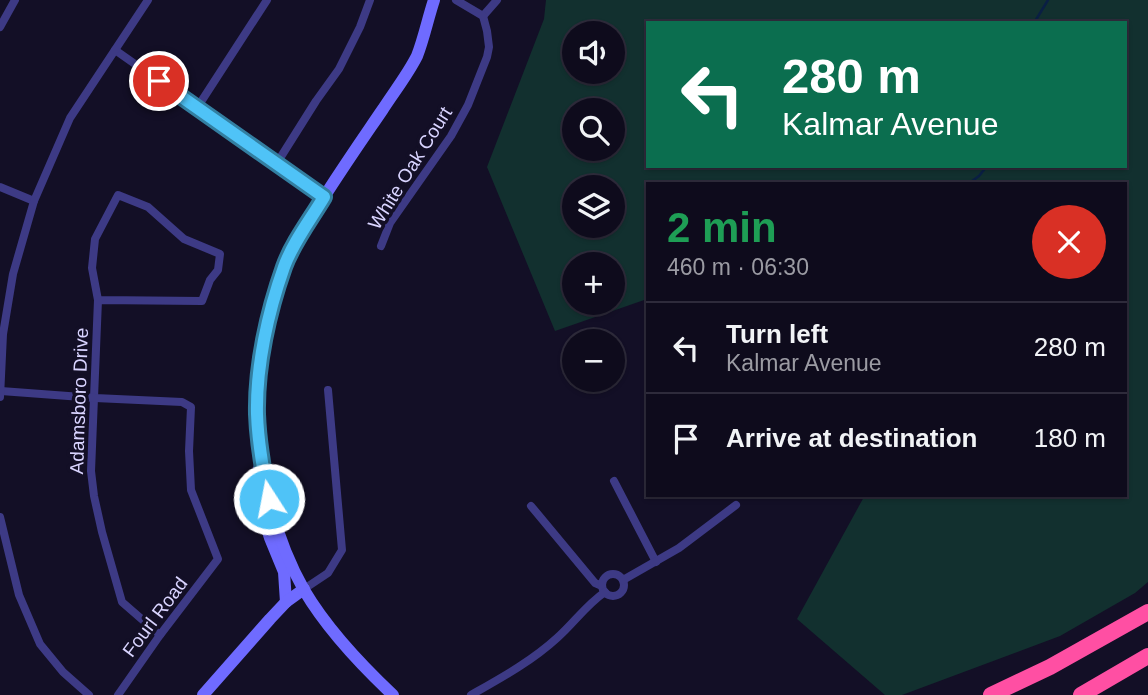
<!DOCTYPE html>
<meta charset="utf-8">
<style>
:root{--surface:#0e0b1c;--page:#171425;--text:#f1f3f6;--muted:#9b9ba3;--line:#2e2b3b}
body{margin:0;font-family:Arial,sans-serif;background:var(--page);color:var(--text);height:100vh;display:flex;flex-direction:column;font-size:26px;white-space:nowrap}
*{box-sizing:border-box;margin:0}
p{font-size:23px;color:var(--muted)}
.icon{flex:none;width:38px;height:38px;fill:none;stroke:currentColor;stroke-width:2;stroke-linecap:round;stroke-linejoin:round}
.map{position:relative;flex:1;overflow:hidden}
.drawer{position:absolute;left:646px;top:182px;width:481px;height:315px;display:flex;flex-direction:column;background:var(--surface);border-radius:0px;box-shadow:0 2px 5px #0004,0 0 0 2px var(--line)}
.drawer>*{flex:none}
.hud{position:absolute;left:646px;top:21px;width:481px;height:147px;border-radius:0px;box-shadow:0 2px 5px #0004,0 0 0 2px var(--line);background:#0b6e4f;color:#fff;overflow:hidden}
.controls{position:absolute;left:562px;top:21px;display:grid;gap:14px}
.controls a{display:grid;place-items:center;width:63px;height:63px;border-radius:50%;background:var(--surface);box-shadow:0 2px 5px #0004,0 0 0 2px var(--line);font-size:35px}
.pin{position:absolute;display:grid;place-items:center;width:60px;height:60px;color:#fff;margin:-30px;border:4px solid #fff;border-radius:50%;box-shadow:0 2px 7px #0007}
.me{position:absolute;width:77px;margin:-38px;rotate:349deg;stroke-linejoin:round;filter:drop-shadow(0 0 5px #0008)}
.turn{display:flex;align-items:center;gap:24px;height:147px;padding:0 21px;font-size:32px}
.turn .icon{width:91px;height:91px;stroke-width:2.5}
.turn b{display:block;font-size:49px;line-height:60px}
.round{display:grid;place-items:center;flex:none;width:74px;height:74px;border-radius:37px;background:var(--page)}
.head{display:flex;align-items:center;justify-content:space-between;height:119px;padding:0 21px}
h1{font-size:42px;font-weight:700;line-height:52px;color:#1e9e55}
ul{padding:0;list-style:none}
li{display:flex;align-items:center;gap:21px;height:91px;padding:0 21px;border-top:2px solid var(--line)}
li div{flex:1}
li b{display:block;font-size:26px}
li em{font-style:normal}
.map>svg:first-child{display:block}
.grass{fill:#12302f;fill-rule:evenodd}
.lines{fill:none;stroke-linecap:round;stroke-linejoin:round}
.stream{stroke:#0a1f44;stroke-width:2.5}
.street{stroke:#3d3a85;stroke-width:8}
.secondary{stroke:#6f6bff;stroke-width:12}
.highway{stroke:#ff4fa3;stroke-width:16}
.route-casing{stroke:#337fa1;stroke-width:18}
.route{stroke:#4fc3f7;stroke-width:12}
.labels{text-anchor:middle;dominant-baseline:central;stroke-width:7;stroke-linejoin:round;paint-order:stroke}
.street-label{font-size:19px;fill:#d9d4ff;stroke:#130f26}
</style>
<div class="map">
<svg width="1148" height="695" viewBox="0 0 1148 695">
<rect width="100%" height="100%" fill="#130f26"/>
<path class="grass" d="M 546,0 L 1148,0 L 1148,582 L 1135,593 L 1060,636 L 902,695 L 885,695 L 797,619 L 865,495 L 1125,495 L 1125,184 L 648,184 L 647,299 L 555,331 L 487,167 L 544,19 ZM 648,23 L 1125,23 L 1125,166 L 648,166 ZM 574,33 L 612,33 L 612,72 L 574,72 ZM 574,110 L 612,110 L 612,149 L 574,149 ZM 574,187 L 612,187 L 612,226 L 574,226 ZM 574,264 L 612,264 L 612,303 L 574,303 Z"/>
<g class="lines">
<g class="stream">
<polyline points="1034,23 1048,0"/>
<polyline points="968,184 979,176 987,166"/>
</g>
<g class="street">
<polyline points="483,16 497,0"/>
<polyline points="0,27 15,0"/>
<polyline points="115,50 324,197"/>
<polyline points="197,108 267,0"/>
<polyline points="277,163 316,101 339,69 360,27 370,0"/>
<polyline points="0,187 34,201"/>
<polyline points="381,246 390,223 451,136 468,105 487,57 489,47 487,31 483,16 456,0"/>
<polyline points="98,300 202,301 210,280 218,270 220,254 184,239 148,207 118,195 95,239 92,268 98,300 91,471 94,496 102,532 122,602 160,635"/>
<polyline points="1,391 95,398 182,402 191,407 189,451 191,490 218,559 160,635 118,695"/>
<polyline points="0,397 3,334 13,274 34,201 70,118 148,0"/>
<polyline points="614,481 656,562"/>
<polyline points="531,506 595,583 602,586"/>
<polyline points="0,517 19,595 40,644 63,672 89,695"/>
<circle cx="613" cy="585" r="11"/>
<polyline points="623,580 679,548 736,505"/>
<polyline points="304,589 328,573 342,550 328,390"/>
<path d="M 471,695 C 501,678 532,661 557,638 C 574,623 586,605 605,592"/>
</g>
<g class="secondary">
<polyline points="260,465 256,485 260,507 270,538 284,572 286,602"/>
<polyline points="203,695 270,619 286,602 304,589"/>
<path d="M 393,695 C 360,664 327,629 304,590 C 269,528 252,445 259,375 C 261,350 267,326 274,302 C 280,281 286,262 296,243 C 322,197 353,153 383,109 C 394,92 408,74 417,56 C 424,38 428,18 434,0"/>
</g>
<g class="highway">
<polyline points="991,695 1050,667 1148,612"/>
<polyline points="1081,695 1148,656"/>
</g>
</g>
<g class="lines">
<g class="route-casing">
<path id="route" d="M 159,81 L 324,197 C 311,219 293,242 284,267 C 268,312 256,366 257,414 C 258,443 263,471 269,499"/>
</g>
<use href="#route" class="route"/>
</g>
<g class="labels">
<g class="street-label">
<text transform="translate(410 168) rotate(-58)">White Oak Court</text>
<text transform="translate(79 401) rotate(-88)">Adamsboro Drive</text>
<text transform="translate(155 617) rotate(-53)">Fourl Road</text>
</g>
</g>
</svg>
<div class="controls">
<a><svg class="icon" aria-label="sound" viewBox="0 0 24 24"><path d="M4 9h4l5-4v14l-5-4H4zM17 9q2 3 0 6"/></svg></a>
<a><svg class="icon" aria-label="search" viewBox="0 0 24 24"><circle cx="10" cy="10" r="6"/><path d="M15 15l6 6"/></svg></a>
<a><svg class="icon" aria-label="layers" viewBox="0 0 24 24"><path d="M12 4l9 5-9 5-9-5zM3 14l9 5 9-5"/></svg></a>
<a>+</a>
<a>−</a>
</div>
<div class="pin" style="left:159px;top:81px;background:#d93025"><svg class="icon" aria-label="arrive" viewBox="0 0 24 24"><path d="M6 21V4h12l-3 4 3 4H6"/></svg></div>
<svg class="me" style="left:269px;top:499px" viewBox="-20 -20 40 40"><circle r="17" fill="#4fc3f7" stroke="#fff" stroke-width="3"/><path d="M0-11L8 9 0 5-8 9z" fill="#fff"/></svg>
<div class="hud">
<div class="turn"><svg class="icon" aria-label="left" viewBox="0 0 24 24"><path d="M17 20v-9H6M10 6l-5 5 5 5"/></svg><div><b>280 m</b>Kalmar Avenue</div></div>
</div>
<section class="drawer">
<div class="head"><div><h1>2 min</h1><p>460 m · 06:30</p></div><a class="round" style="background:#d93025;color:#fff"><svg class="icon" aria-label="close" viewBox="0 0 24 24"><path d="M6 6l12 12M18 6L6 18"/></svg></a></div>
<ul>
<li><svg class="icon" aria-label="left" viewBox="0 0 24 24"><path d="M17 20v-9H6M10 6l-5 5 5 5"/></svg><div><b>Turn left</b><p>Kalmar Avenue</p></div><em>280 m</em></li>
<li><svg class="icon" aria-label="arrive" viewBox="0 0 24 24"><path d="M6 21V4h12l-3 4 3 4H6"/></svg><div><b>Arrive at destination</b></div><em>180 m</em></li>
</ul>
</section>
</div>
